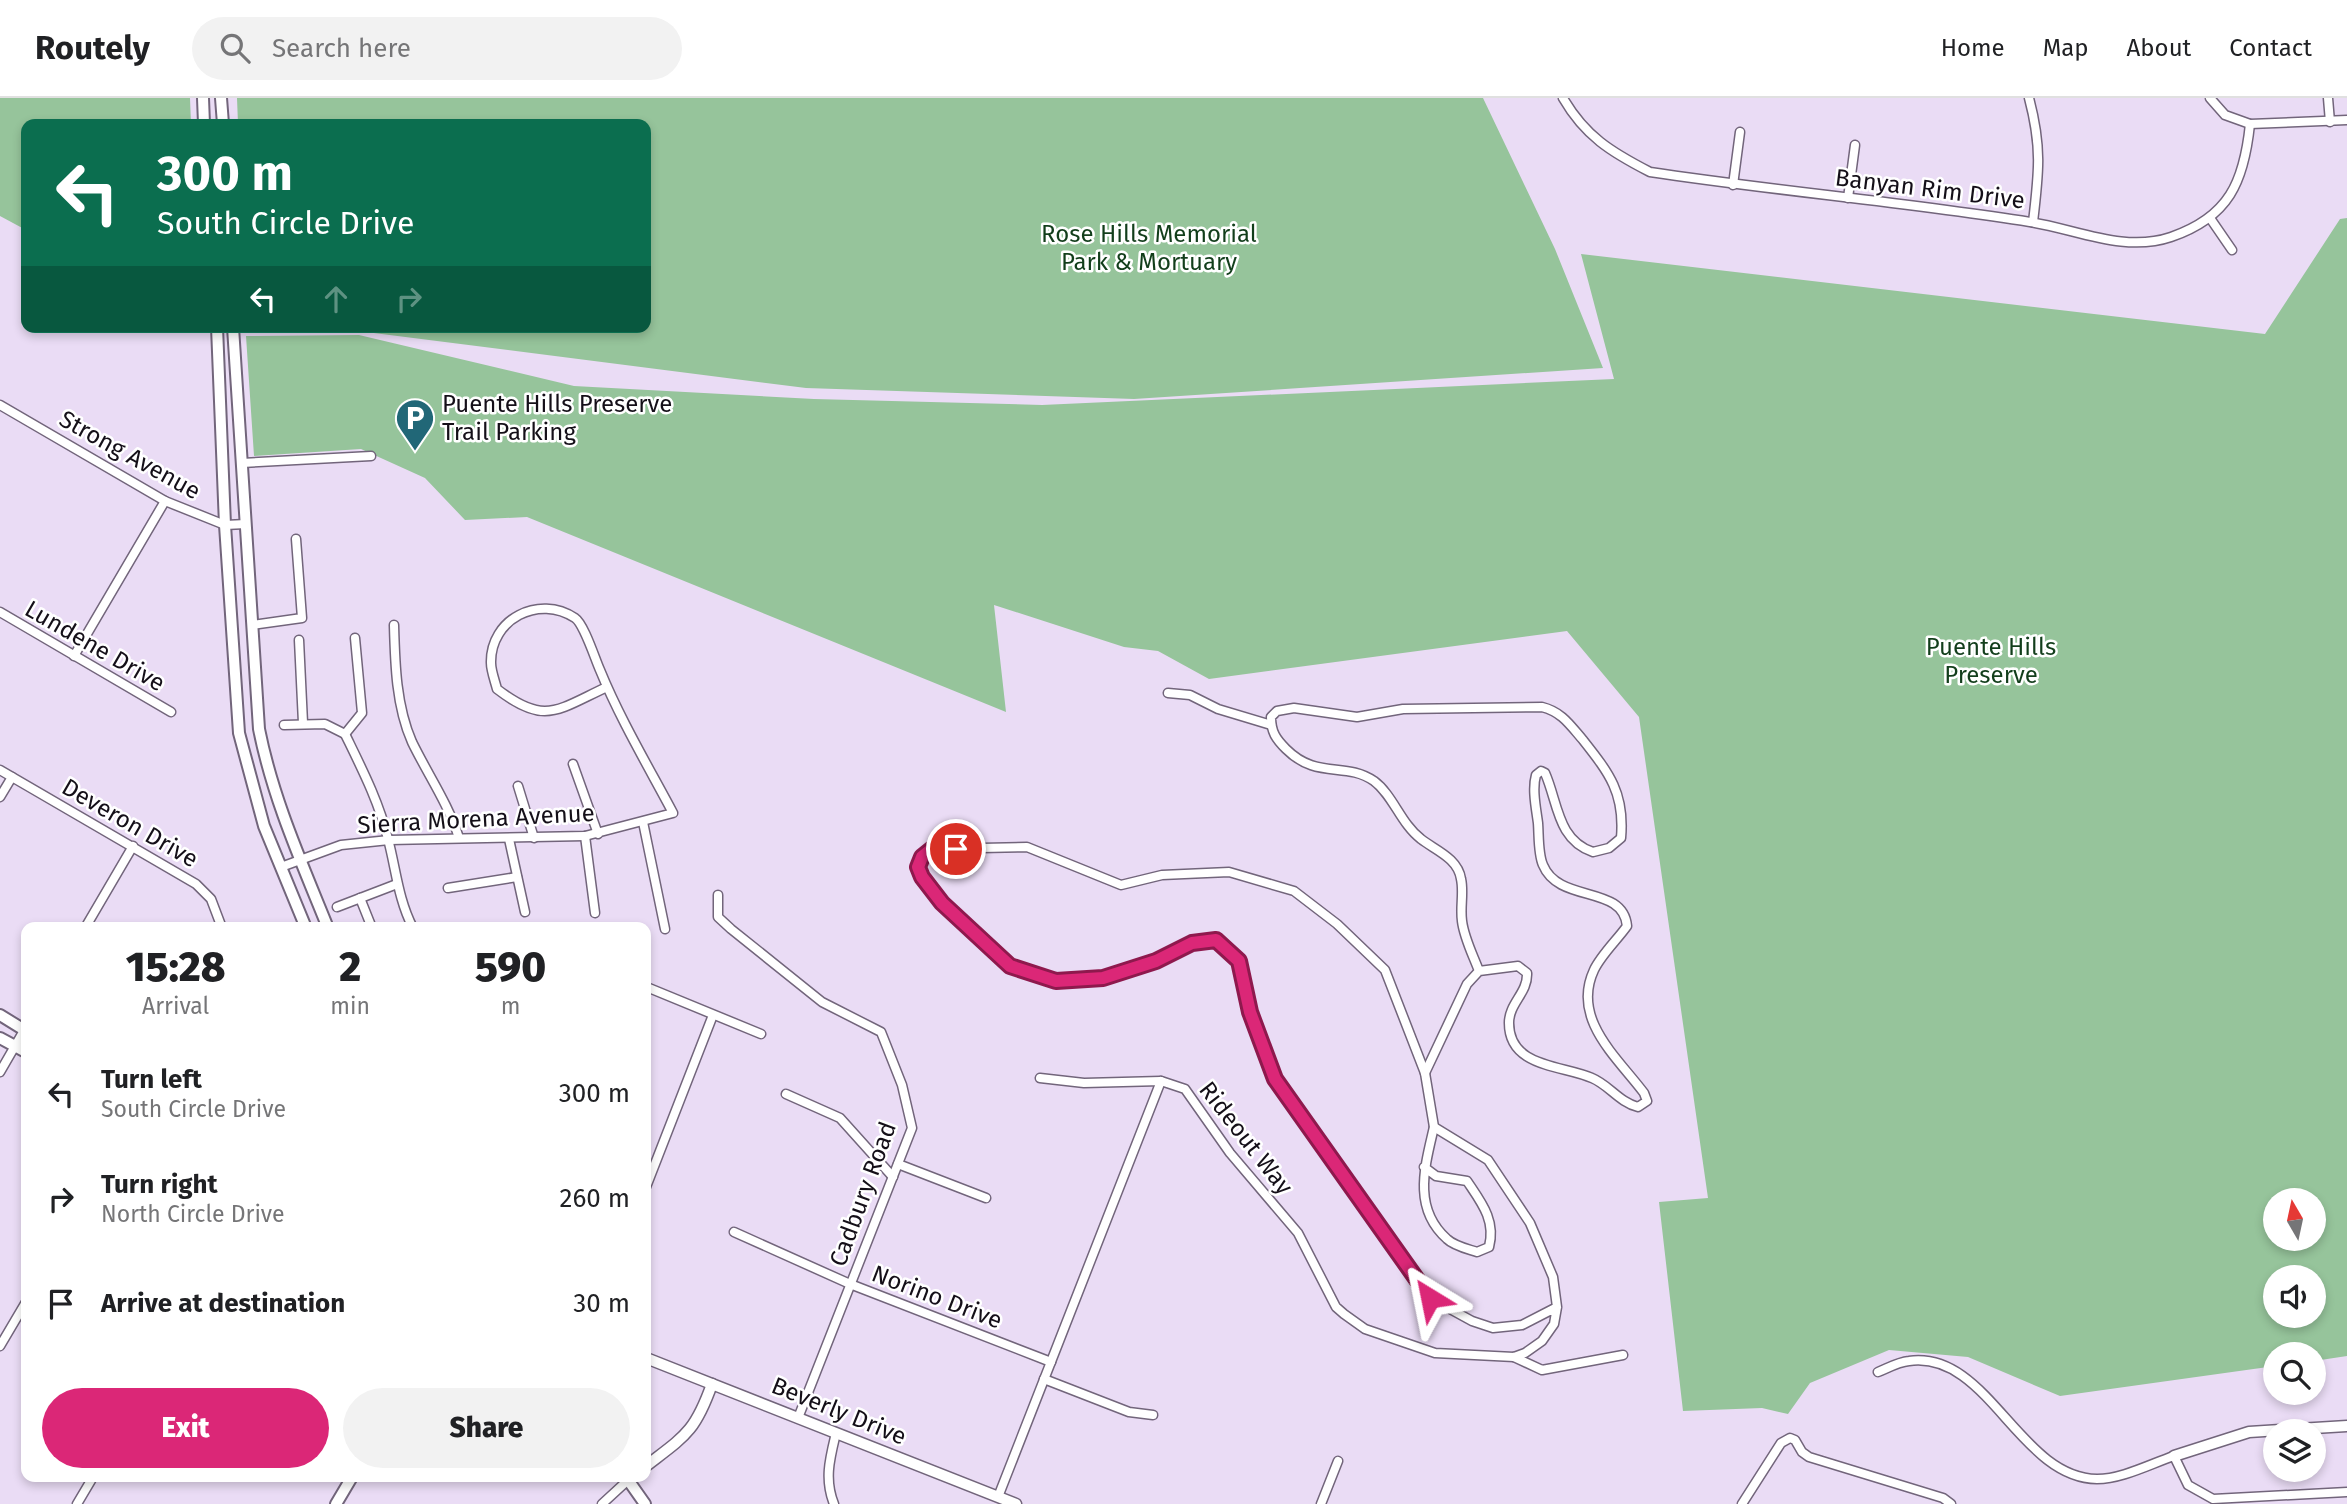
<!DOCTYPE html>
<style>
:root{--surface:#fff;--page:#f2f2f2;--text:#202124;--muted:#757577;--line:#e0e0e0;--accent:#db2777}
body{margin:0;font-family:"Fira Sans",sans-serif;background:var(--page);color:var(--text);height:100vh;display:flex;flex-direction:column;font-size:26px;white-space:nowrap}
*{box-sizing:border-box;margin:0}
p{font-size:23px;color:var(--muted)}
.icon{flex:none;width:38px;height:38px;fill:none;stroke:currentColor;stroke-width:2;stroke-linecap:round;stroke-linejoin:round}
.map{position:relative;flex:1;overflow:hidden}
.details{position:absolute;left:21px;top:824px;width:630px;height:560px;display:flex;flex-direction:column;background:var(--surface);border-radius:14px;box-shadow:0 4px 10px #0003}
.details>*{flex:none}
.top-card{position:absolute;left:21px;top:21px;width:630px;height:214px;border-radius:14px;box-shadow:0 4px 10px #0003;background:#0b6e4f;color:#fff;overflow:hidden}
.needle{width:46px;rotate:351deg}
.controls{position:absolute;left:2263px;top:1090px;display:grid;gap:14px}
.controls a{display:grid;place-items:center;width:63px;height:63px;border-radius:50%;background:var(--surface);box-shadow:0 4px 10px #0003;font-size:35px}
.pin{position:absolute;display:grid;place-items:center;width:60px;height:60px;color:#fff;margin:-30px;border:4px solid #fff;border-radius:50%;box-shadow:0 2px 7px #0007}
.me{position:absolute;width:77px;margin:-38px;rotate:325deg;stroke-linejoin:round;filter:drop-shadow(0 0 5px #0008)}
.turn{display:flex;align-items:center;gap:24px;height:147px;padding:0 21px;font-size:32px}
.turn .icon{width:91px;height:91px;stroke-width:2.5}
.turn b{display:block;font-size:49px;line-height:60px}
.lanes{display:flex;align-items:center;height:66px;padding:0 21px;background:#0003;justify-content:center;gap:35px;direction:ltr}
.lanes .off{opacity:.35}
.eta{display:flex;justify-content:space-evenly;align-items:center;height:119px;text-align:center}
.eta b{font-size:42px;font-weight:800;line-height:49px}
.cta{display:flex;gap:14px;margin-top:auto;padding:14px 21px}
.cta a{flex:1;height:80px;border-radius:42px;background:var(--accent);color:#fff;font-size:28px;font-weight:800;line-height:80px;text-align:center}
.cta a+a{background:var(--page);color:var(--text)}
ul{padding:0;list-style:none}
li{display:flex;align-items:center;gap:21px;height:105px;padding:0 21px}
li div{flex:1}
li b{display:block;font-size:26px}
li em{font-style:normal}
header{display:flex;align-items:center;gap:42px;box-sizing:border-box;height:98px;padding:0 35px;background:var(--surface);border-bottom:2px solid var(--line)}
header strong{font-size:33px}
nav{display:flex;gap:38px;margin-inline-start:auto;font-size:24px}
.search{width:490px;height:63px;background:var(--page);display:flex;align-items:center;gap:18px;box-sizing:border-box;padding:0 24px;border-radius:38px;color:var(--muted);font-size:26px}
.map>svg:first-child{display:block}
.green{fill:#96c49b;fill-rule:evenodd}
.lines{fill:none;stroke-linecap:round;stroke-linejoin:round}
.minor-casing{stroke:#72657b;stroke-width:11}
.tertiary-casing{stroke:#72657b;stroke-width:13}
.secondary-casing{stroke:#72657b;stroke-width:14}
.minor{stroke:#fff;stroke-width:8}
.tertiary{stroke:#fff;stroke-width:10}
.secondary{stroke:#fff;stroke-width:10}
.route-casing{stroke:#8e194d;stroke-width:18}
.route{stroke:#db2777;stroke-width:12}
.labels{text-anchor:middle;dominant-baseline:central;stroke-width:5;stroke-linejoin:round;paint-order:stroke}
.street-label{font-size:24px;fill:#140f18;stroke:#fff}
.park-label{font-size:24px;fill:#123e1b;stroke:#fff}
.poi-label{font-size:24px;fill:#140f18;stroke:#fff;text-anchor:start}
</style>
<header>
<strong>Routely</strong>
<div class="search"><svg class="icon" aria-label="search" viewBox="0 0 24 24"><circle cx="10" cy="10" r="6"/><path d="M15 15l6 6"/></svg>Search here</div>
<nav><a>Home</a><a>Map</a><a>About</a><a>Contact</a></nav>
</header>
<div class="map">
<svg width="2347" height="1406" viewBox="0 0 2347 1406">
<rect width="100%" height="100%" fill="#eadcf5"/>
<g class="green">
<polygon points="0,0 190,0 191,26 26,26 26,132 0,118"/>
<polygon points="237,0 1483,0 1555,151 1603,270 1134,301 806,290 358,233 240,235 240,229 646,229 646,26 238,26"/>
<path d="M 2347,120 L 2347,1258 L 2314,1263 L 2314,1256 L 2275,1256 L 2275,1268 L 2060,1298 L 1968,1259 L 1889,1252 L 1810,1285 L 1788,1316 L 1762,1310 L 1683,1313 L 1659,1104 L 1708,1100 L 1639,619 L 1567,533 L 1209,581 L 1158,553 L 1124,549 L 994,507 L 1006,614 L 527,419 L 465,422 L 425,380 L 361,351 L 254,358 L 246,238 L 359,237 L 574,288 L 814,301 L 1042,307 L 1614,281 L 1581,156 L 2265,236 L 2340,121 ZM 2275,1102 L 2314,1102 L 2314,1141 L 2275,1141 ZM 2275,1180 L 2314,1180 L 2314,1218 L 2275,1218 Z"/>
</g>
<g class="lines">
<g class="minor-casing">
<g id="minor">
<path d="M 1563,0 C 1585,38 1611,54 1650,74 C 1776,93 1904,104 2030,124 C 2076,131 2124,155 2171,139 C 2229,119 2244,84 2250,26"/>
<path d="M 2029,0 C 2042,49 2039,74 2033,124"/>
<polyline points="2210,0 2225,17 2250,26 2347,22"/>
<polyline points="2328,0 2330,24"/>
<polyline points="1733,87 1740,34"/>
<polyline points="1848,100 1855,47"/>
<polyline points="2210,120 2232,152"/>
<polyline points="0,307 165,403 225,427 246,426"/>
<polyline points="242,365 371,358"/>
<polyline points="0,514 171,614"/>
<polyline points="252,527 302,520 296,441"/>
<path d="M 394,527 C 395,565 396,608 412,644 C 428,677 448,705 459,740"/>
<polyline points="299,542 303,625"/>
<polyline points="74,558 165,403"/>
<polyline points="1168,595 1190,597 1218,611 1271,627"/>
<polyline points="284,627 325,626 345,636"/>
<path d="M 345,636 C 362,671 379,704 388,741 C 396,771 398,801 413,830"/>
<polyline points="345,636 362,615 355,540"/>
<polyline points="573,666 598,736"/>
<polyline points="0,672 196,786 211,801 222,830"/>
<polyline points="518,688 534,740"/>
<polyline points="0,699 12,679"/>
<polyline points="643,724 665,831"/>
<polyline points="585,738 595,815"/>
<polyline points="509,741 525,814"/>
<path d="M 281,769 L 341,747 L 389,742 L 585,738 L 673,715 C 648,668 620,621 600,572 C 595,561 584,526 575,520 C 539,496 490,521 491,565 C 491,573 495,583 497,591 C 545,628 557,612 607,589"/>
<polyline points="448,790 517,779"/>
<polyline points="718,797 718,819 731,831 822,904 881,934 902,987 912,1030 798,1320"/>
<polyline points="360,800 372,830"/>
<polyline points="337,809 397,786"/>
<polyline points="85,830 133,748"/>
<polyline points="649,890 761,936"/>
<polyline points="0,974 26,929"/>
<path d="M 1425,975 L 1467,886 L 1479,873 L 1518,868 L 1527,875 C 1528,895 1509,905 1509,925 C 1509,970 1563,967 1592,980 C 1609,987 1619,1004 1638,1009 L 1647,1003 L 1644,995 C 1617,959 1571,921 1594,872 C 1601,857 1617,842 1627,828 C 1623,786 1559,806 1543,767 C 1538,756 1539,738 1538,725 C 1536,710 1532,691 1536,677 L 1541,673 L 1545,675 C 1558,704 1557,742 1593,754 L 1609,750 L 1621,740 C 1625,695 1609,675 1583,642 C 1570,627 1562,614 1542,609 L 1403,611 L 1357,619 L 1294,610 L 1277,613 L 1271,619 C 1271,634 1276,641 1286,651 C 1317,682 1345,663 1374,683 C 1393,697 1401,726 1421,741 C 1435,752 1458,760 1461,781 C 1464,794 1460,809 1462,823 C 1464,840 1473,857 1479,873"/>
<path d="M 1040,980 L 1084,985 L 1161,983 L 1185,991 L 1230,1055 L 1298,1135 L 1336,1209 L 1344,1216 L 1365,1231 L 1435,1255 L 1514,1259 L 1525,1255 L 1542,1243 L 1554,1226 L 1557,1209 L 1553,1179 L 1530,1125 L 1488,1062 L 1434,1029 L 1425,975 L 1385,872 L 1337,826 L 1294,793 L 1229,774 L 1162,777 L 1121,787 L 1027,749 L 932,751 C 912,766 921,778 934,795 C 946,810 961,823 975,836 C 986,846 998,862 1011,869 C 1058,893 1104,880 1151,864 C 1177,856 1187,845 1216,842 L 1239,863 L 1244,896 L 1261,949 L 1275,980 L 1430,1200 L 1472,1223 L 1493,1230 L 1522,1227 L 1557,1209"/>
<polyline points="786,996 840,1020 893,1079"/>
<polyline points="898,1066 986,1100"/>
<path d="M 1424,1069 L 1436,1078 L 1467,1083 C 1481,1104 1496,1122 1489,1149 L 1477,1154 C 1468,1151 1454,1148 1447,1141 C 1412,1110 1425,1068 1434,1029"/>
<polyline points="646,1089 713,917"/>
<polyline points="734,1134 850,1186 1051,1264"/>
<polyline points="0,1248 26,1204"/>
<polyline points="1514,1259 1542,1272 1623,1257"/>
<path d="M 1878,1274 C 1888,1270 1898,1264 1909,1263 C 1988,1252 2019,1380 2097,1381 C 2122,1381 2150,1366 2174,1358 L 2188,1387 L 2213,1401 L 2347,1394"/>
<polyline points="1044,1281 1129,1314 1153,1317"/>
<polyline points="998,1399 1161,983"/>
<polyline points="77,1406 93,1379"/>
<polyline points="602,1406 627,1383"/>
<path d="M 834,1406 C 824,1381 830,1360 836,1335"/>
<polyline points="1321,1406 1338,1363"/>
<polyline points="1742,1406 1781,1345 1790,1340 1795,1342 1802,1354 1809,1359 1943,1400 1951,1406"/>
</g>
</g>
<g class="tertiary-casing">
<g id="tertiary">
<polyline points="646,1260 1016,1406"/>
<polyline points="2174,1358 2249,1334 2347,1328"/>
<path d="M 646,1368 C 685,1338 695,1334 712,1286"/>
</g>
</g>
<g class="secondary-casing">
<g id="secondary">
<polyline points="203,0 204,26"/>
<polyline points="221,0 223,26"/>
<polyline points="217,229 225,427 239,635 264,728 306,830"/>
<path d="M 233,229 L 259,631 C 273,701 301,763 328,830"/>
<polyline points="0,917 26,933"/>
<polyline points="0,940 26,954"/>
<polyline points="626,1379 645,1406"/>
<polyline points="336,1406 352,1379"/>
</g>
</g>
<use href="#minor" class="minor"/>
<use href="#tertiary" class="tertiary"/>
<use href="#secondary" class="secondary"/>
</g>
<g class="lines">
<g class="route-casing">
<polyline id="route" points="956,751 932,751 922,759 918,769 922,779 942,805 1010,868 1056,883 1103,880 1156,863 1192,845 1216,842 1239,863 1250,914 1275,981 1430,1200"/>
</g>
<use href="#route" class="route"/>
</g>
<defs>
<g id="parking-pin" transform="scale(2.0125)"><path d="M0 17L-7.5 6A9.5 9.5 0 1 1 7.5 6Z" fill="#216777" stroke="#fff"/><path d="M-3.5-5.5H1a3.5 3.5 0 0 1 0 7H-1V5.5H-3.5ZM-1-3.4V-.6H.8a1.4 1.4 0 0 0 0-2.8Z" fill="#fff"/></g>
</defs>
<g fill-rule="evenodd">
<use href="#parking-pin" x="415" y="320"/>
</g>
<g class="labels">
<g class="street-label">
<text transform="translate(1930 91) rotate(7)">Banyan Rim Drive</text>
<text transform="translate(130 357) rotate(29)">Strong Avenue</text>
<text transform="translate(95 548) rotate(30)">Lundene Drive</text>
<text transform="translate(476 721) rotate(-3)">Sierra Morena Avenue</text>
<text transform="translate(130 725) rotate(30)">Deveron Drive</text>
<text transform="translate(1246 1040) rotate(52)">Rideout Way</text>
<text transform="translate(863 1096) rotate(-70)">Cadbury Road</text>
<text transform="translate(937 1199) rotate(21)">Norino Drive</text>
<text transform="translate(839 1313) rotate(22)">Beverly Drive</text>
</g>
<g class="park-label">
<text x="1149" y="136">Rose Hills Memorial<tspan x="1149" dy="28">Park &amp; Mortuary</tspan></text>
<text x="1991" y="549">Puente Hills<tspan x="1991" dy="28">Preserve</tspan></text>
</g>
<g class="poi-label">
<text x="442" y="306">Puente Hills Preserve<tspan x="442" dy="28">Trail Parking</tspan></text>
</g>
</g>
</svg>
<div class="controls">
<a><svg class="needle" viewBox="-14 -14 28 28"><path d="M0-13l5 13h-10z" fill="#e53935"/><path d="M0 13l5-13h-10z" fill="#757577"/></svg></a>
<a><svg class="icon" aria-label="sound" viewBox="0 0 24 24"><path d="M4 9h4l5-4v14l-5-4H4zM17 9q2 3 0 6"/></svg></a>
<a><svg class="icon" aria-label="search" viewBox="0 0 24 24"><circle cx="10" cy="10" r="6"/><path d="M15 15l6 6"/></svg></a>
<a><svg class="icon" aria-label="layers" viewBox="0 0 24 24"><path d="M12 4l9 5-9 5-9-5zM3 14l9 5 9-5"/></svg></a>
</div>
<div class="pin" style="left:956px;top:751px;background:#d93025"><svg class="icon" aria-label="arrive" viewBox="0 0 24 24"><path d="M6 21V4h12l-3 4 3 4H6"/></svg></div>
<svg class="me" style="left:1430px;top:1200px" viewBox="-20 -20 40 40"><path d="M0-17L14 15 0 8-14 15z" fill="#db2777" stroke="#fff" stroke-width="4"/></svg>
<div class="top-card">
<div class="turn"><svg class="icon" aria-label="left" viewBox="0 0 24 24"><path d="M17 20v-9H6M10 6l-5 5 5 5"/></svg><div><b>300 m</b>South Circle Drive</div></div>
<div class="lanes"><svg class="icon" aria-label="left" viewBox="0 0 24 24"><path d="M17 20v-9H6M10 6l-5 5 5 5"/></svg><svg class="icon off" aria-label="ahead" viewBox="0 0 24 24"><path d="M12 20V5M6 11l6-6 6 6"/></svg><svg class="icon off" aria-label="right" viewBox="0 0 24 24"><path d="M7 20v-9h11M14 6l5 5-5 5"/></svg></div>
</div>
<section class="details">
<div class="eta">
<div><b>15:28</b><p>Arrival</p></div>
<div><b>2</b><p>min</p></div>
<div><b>590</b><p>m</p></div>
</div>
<ul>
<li><svg class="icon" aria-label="left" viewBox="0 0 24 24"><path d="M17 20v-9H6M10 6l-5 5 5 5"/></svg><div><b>Turn left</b><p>South Circle Drive</p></div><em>300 m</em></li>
<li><svg class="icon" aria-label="right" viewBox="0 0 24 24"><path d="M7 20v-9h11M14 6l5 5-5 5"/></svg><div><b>Turn right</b><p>North Circle Drive</p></div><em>260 m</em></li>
<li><svg class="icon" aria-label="arrive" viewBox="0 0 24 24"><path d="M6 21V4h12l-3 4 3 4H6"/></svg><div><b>Arrive at destination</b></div><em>30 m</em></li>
</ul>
<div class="cta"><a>Exit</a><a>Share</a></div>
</section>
</div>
